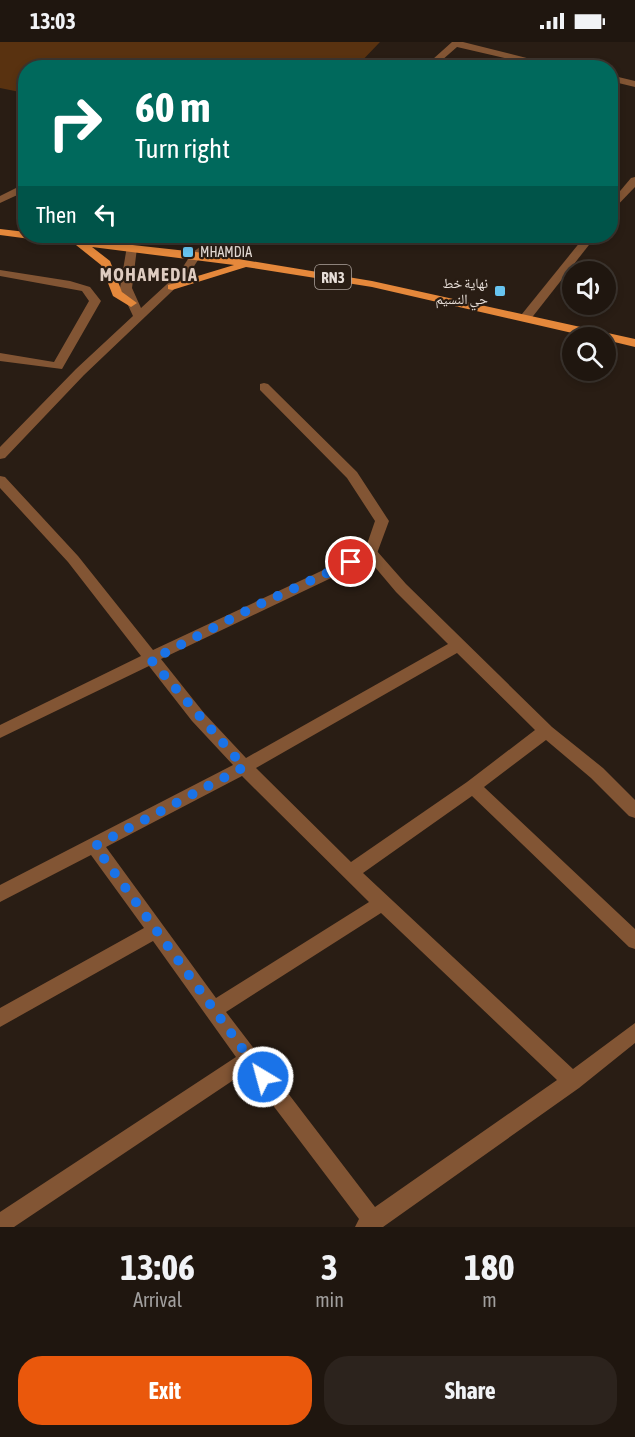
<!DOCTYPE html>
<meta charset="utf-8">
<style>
:root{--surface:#1f160f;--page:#2c231d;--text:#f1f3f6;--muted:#a19f9e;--line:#3c352f;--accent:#ea580c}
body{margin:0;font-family:"Asap Condensed","Noto Naskh Arabic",sans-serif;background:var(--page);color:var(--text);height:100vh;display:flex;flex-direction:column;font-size:22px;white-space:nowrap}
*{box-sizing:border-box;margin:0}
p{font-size:20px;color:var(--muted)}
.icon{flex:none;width:33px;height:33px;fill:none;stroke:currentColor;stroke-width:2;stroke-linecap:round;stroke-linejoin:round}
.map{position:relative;height:1185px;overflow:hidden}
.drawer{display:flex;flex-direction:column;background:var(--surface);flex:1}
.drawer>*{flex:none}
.hud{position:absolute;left:18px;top:18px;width:600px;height:183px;border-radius:24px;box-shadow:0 3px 9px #0003,0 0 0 2px var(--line);background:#00695c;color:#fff;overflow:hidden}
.controls{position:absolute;left:562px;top:219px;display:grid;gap:12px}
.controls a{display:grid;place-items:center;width:54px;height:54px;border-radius:50%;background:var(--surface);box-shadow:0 3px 9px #0003,0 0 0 2px var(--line);font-size:30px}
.pin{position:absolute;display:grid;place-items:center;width:51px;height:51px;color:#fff;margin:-26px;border:3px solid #fff;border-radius:50%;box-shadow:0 2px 6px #0007}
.me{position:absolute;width:66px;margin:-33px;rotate:323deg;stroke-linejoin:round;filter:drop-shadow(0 0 4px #0008)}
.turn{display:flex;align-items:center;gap:21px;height:126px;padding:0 18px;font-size:27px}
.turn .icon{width:78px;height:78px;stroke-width:2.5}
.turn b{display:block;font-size:42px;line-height:51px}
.then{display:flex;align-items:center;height:57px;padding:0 18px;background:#0003;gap:12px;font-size:22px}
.eta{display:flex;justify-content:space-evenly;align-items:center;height:102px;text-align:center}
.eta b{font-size:36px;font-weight:700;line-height:42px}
.button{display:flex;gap:12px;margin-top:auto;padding:12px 18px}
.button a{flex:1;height:69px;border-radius:24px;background:var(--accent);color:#fff;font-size:24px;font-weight:700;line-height:69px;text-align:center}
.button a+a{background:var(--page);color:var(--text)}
.status{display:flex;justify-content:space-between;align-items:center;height:42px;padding:0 30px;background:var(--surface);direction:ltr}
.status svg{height:16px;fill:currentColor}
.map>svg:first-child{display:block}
.green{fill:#593210}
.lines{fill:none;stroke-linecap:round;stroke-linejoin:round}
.service{fill:#825534;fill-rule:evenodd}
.minor{fill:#825534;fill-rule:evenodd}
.primary{fill:#e5883b;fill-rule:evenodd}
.route{stroke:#1a73e8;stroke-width:10;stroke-dasharray:0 18}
.poi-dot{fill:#67c4f0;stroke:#291d14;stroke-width:2}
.labels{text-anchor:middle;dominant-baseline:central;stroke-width:4.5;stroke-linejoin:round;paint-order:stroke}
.far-poi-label{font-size:14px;fill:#e7ded8;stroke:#291d14;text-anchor:start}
.shield{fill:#291d14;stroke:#aea49d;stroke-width:1.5}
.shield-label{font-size:15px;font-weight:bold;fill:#e7ded8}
.far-district-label{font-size:18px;font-weight:bold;letter-spacing:1.5px;fill:#deccc1;stroke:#291d14}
</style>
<div class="status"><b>13:03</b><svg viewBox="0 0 49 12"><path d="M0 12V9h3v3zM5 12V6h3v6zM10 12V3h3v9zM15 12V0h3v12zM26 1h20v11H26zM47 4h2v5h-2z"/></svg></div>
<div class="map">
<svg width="635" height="1185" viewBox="0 0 635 1185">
<rect width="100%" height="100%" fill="#291d14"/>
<polygon class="green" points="0,0 380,0 356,25 26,26 25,51 0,46"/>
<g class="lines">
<g class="service">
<polygon points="26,141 26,149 0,161 0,154"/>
<polygon points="264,341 268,342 357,430 387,476 389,479 376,514 371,516 364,511 375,479 347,436 260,348 260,342"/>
</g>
<g class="minor">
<polygon points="452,0 463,0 566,26 547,26 457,5 433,26 423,26"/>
<polygon points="610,33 635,39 635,45 610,39"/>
<polygon points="635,135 635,145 610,171 610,161 631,136"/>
<polygon points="214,194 226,194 200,215 187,235 84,333 5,416 0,417 0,405 76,327 133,274 120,246 127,204 135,204 137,206 132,246 141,266 179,231 192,211"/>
<polygon points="585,194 596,194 530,278 522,278 522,272"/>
<polygon points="0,228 70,239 90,245 101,259 62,327 0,319 0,311 54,320 89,259 82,249 0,234"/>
<path d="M 0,434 L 5,435 L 78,514 L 153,608 L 366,508 L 376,508 L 406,542 L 552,685 L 603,726 L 635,758 L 635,776 L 629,774 L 591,736 L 546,698 L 484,745 L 635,887 L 635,907 L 629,905 L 472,754 L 363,831 L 573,1027 L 635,981 L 635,1001 L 579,1046 L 383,1185 L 355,1185 L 359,1177 L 247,1029 L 14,1185 L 0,1185 L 0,1170 L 236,1015 L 153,899 L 0,985 L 0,966 L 144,886 L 91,813 L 0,860 L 0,843 L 233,723 L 192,679 L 149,624 L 0,696 L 0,683 L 141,614 L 68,520 L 0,446 ZM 369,518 L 396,550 L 448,602 L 246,716 L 204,671 L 161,617 ZM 457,611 L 535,688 L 467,740 L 351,820 L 256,726 ZM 242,734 L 369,860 L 216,956 L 106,805 ZM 381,871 L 557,1038 L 375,1165 L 226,970 Z"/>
</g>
<polygon class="primary" points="0,187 26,190 26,194 51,194 196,210 372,239 635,297 635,305 606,298 606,296 594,296 372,245 246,225 172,248 168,247 168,243 234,223 92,205 110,219 122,250 137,261 131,265 113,254 101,223 76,203 0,193"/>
</g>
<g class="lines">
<polyline class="route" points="263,1035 95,804 244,725 151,618 256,564 351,520"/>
</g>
<g class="poi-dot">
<rect x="182" y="204" width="12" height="12" rx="3"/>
<rect x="494" y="243" width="12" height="12" rx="3"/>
</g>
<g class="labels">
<g class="far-poi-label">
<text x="200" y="210">MHAMDIA</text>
<text x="488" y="241" text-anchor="end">نهاية خط<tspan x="488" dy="16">حي النسيم</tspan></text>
</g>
<rect class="shield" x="315" y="223" width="36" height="24" rx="4.5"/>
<g class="shield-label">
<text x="333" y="235">RN3</text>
</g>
<g class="far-district-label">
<text x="149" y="232">MOHAMEDIA</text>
</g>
</g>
</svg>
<div class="controls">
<a><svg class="icon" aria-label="sound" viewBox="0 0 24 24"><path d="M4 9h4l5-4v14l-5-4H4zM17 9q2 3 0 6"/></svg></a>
<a><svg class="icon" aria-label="search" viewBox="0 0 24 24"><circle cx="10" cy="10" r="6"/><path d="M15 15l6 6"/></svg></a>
</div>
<div class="pin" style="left:351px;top:520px;background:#d93025"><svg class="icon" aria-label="arrive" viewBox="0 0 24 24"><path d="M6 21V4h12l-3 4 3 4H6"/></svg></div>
<svg class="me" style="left:263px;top:1035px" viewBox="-20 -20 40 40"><circle r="17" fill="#1a73e8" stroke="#fff" stroke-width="3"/><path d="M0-11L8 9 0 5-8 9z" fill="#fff"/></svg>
<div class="hud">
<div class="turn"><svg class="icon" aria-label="right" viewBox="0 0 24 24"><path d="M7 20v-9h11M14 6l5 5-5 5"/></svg><div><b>60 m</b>Turn right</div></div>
<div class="then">Then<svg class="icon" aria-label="left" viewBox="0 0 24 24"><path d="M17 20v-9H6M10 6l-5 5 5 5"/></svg></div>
</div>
</div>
<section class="drawer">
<div class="eta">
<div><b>13:06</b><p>Arrival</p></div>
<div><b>3</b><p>min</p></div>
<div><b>180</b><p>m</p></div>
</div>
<div class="button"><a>Exit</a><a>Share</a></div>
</section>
